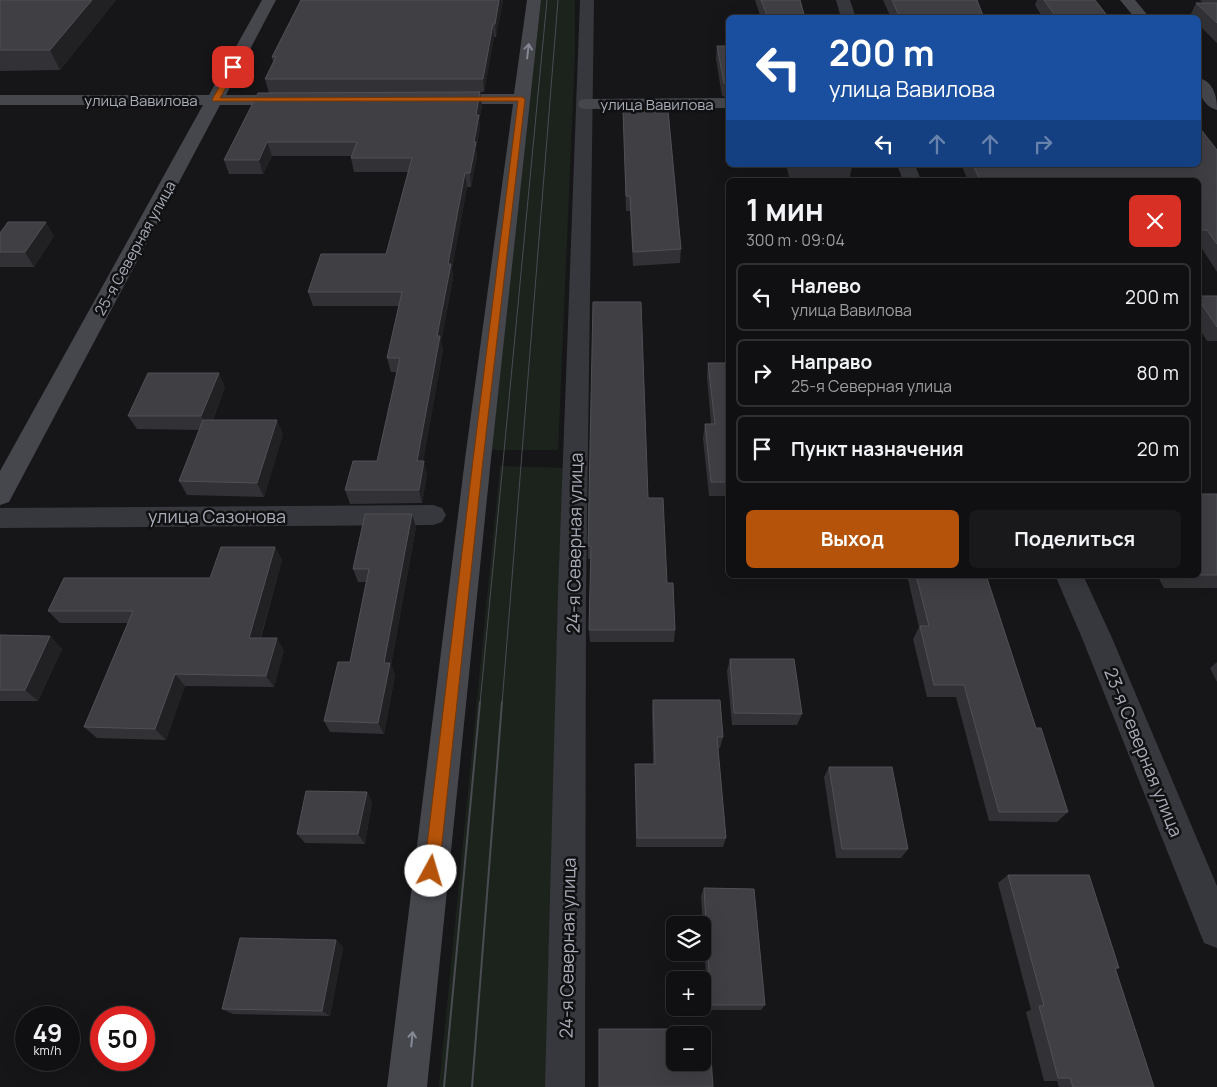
<!DOCTYPE html>
<html lang="ru">
<meta charset="utf-8">
<style>
:root{--surface:#101012;--page:#19191b;--text:#f1f3f6;--muted:#9c9d9f;--line:#303032;--accent:#b45309}
body{margin:0;font-family:Manrope,sans-serif;background:var(--page);color:var(--text);height:100vh;display:flex;flex-direction:column;font-size:19px;white-space:nowrap}
*{box-sizing:border-box;margin:0}
p{font-size:16px;color:var(--muted)}
.icon{flex:none;width:28px;height:28px;fill:none;stroke:currentColor;stroke-width:2;stroke-linecap:round;stroke-linejoin:round}
.map{position:relative;flex:1;overflow:hidden}
.panel{position:absolute;left:726px;top:178px;width:475px;height:400px;display:flex;flex-direction:column;background:var(--surface);border-radius:8px;box-shadow:0 5px 20px #0002,0 0 0 1px var(--line)}
.panel>*{flex:none}
.hud{position:absolute;left:726px;top:15px;width:475px;height:152px;border-radius:8px;box-shadow:0 5px 20px #0002,0 0 0 1px var(--line);background:#1a4fa0;color:#fff;overflow:hidden}
.tools{position:absolute;left:666px;top:916px;display:grid;gap:10px}
.tools a{display:grid;place-items:center;width:45px;height:45px;border-radius:8px;background:var(--surface);box-shadow:0 5px 20px #0002,0 0 0 1px var(--line);font-size:25px}
.speed{position:absolute;left:15px;top:1006px;display:flex;gap:10px;font-size:25px;font-weight:700;text-align:center}
.speed>*{display:grid;place-content:center;width:65px;height:65px;border-radius:50%;background:var(--surface);box-shadow:0 5px 20px #0002,0 0 0 1px var(--line);line-height:1}
.speed small{font-size:12px;font-weight:400}
.speed .limit{border:8px solid #d22;background:#fff;color:#111}
.pin{position:absolute;display:grid;place-items:center;width:42px;height:42px;color:#fff;margin:-21px;border-radius:10px;box-shadow:0 2px 8px #0006}
.me{position:absolute;width:55px;margin:-28px;rotate:6deg;stroke-linejoin:round;filter:drop-shadow(0 0 4px #0008)}
.turn{display:flex;align-items:center;gap:18px;height:105px;padding:0 20px;font-size:22px}
.turn .icon{width:65px;height:65px;stroke-width:2.5}
.turn b{display:block;font-size:35px;line-height:42px}
.lanes{display:flex;align-items:center;height:48px;padding:0 20px;background:#0003;justify-content:center;gap:25px;direction:ltr}
.lanes .off{opacity:.35}
.round{display:grid;place-items:center;flex:none;width:52px;height:52px;border-radius:8px;background:var(--page)}
.overview{display:flex;align-items:center;justify-content:space-between;height:85px;padding:0 20px}
h1{font-size:30px;font-weight:700;line-height:38px}
.action{display:flex;gap:10px;margin-top:auto;padding:10px 20px}
.action a{flex:1;height:58px;border-radius:8px;background:var(--accent);color:#fff;font-size:20px;font-weight:700;line-height:58px;text-align:center}
.action a+a{background:var(--page);color:var(--text)}
ul{padding:0;list-style:none}
li{display:flex;align-items:center;gap:15px;height:68px;margin:0 10px 8px;padding:0 10px;border:2px solid var(--line);border-radius:8px}
li div{flex:1}
li b{display:block;font-size:19px}
li em{font-style:normal}
.map>svg:first-child{display:block}
.green{fill:#1c231d}
.lines{fill:none;stroke-linecap:round;stroke-linejoin:round}
.street{fill:#37383d;fill-rule:evenodd}
.secondary{fill:#45474d;fill-rule:evenodd}
.tram-far1{stroke:#4a4c52;stroke-width:1}
.tram{stroke:#4a4c52;stroke-width:2}
.wall{fill:#323236}
.shaded-wall{fill:#212124}
.building{fill:#3f3f44;stroke:#4f5156;fill-rule:evenodd}
.oneway{stroke:#858993}
.route{fill:#b45309;stroke:#753606}
.labels{text-anchor:middle;dominant-baseline:central;stroke-width:5;stroke-linejoin:round;paint-order:stroke}
.far-street-label{font-size:15px;fill:#a8adb8;stroke:#111113}
.street-label{font-size:18px;fill:#a8adb8;stroke:#111113}
</style>
<div class="map">
<svg width="1217" height="1087" viewBox="0 0 1217 1087">
<rect width="100%" height="100%" fill="#161618"/>
<g class="green">
<polygon points="541,0 575,0 575,53 558,450 489,450"/>
<polygon points="500,466 566,468 553,1087 439,1087"/>
</g>
<g class="lines">
<g class="street">
<polygon points="580,0 594,0 586,593 585,1087 545,1087 558,593"/>
<polygon points="836,0 850,0 856,18 841,18"/>
<polygon points="897,165 915,165 921,180 903,180"/>
<polygon points="433,505 442,508 446,515 442,522 433,525 0,528 0,508"/>
<polygon points="1055,575 1083,575 1112,638 1217,886 1217,948 1204,943 1082,638"/>
</g>
<g class="secondary">
<polygon points="262,0 276,0 226,95 293,95 299,96 301,100 299,104 293,105 220,105 9,502 0,505 0,471 203,105 0,105 0,95 209,95"/>
<polygon points="527,0 541,0 491,459 427,1087 387,1087 465,459 513,104 443,104 437,103 435,99 437,95 443,94 514,94"/>
<polygon points="1120,0 1135,0 1150,18 1135,18"/>
<path d="M 1199,78 C 1214,82 1217,97 1217,110 C 1202,106 1198,91 1199,78 Z"/>
<polygon points="729,98 729,108 586,109 580,108 578,104 580,100 586,99"/>
</g>
<g class="tram-far1">
<polyline points="480,704 547,0"/>
<polyline points="502,704 558,0"/>
</g>
<g class="tram">
<polyline points="444,1087 480,702"/>
<polyline points="472,1087 502,702"/>
</g>
</g>
<g class="wall">
<polygon points="0,0 116,0 60,70 0,71"/>
<polygon points="301,0 503,0 496,37 494,37 484,92 269,93 265,79 273,62 272,57"/>
<polygon points="755,0 800,0 805,18 761,18"/>
<polygon points="883,0 977,0 984,18 891,18"/>
<polygon points="1037,0 1095,0 1109,18 1043,18 1035,5"/>
<polygon points="1200,0 1217,0 1217,43 1199,25 1199,18 1192,18 1190,16 1196,3 1203,3"/>
<polygon points="717,46 729,46 729,132 725,110 726,97 722,96 716,59"/>
<polygon points="258,93 482,106 479,120 480,128 476,149 477,156 471,187 467,187 452,269 453,278 441,342 443,350 423,461 427,474 422,503 350,504 345,490 377,461 397,372 391,372 387,358 399,306 313,306 308,292 386,254 408,172 354,172 351,158 352,156 272,156 263,174 229,174 224,160"/>
<polygon points="623,110 681,249 680,263 633,266 630,211 626,211"/>
<polygon points="1217,150 1217,272 1199,244 1199,180 968,180 961,165 1199,165"/>
<polygon points="786,165 852,165 852,167 849,180 790,180"/>
<polygon points="0,233 54,236 34,267 0,267"/>
<polygon points="1199,296 1217,296 1217,341 1207,341 1199,328"/>
<polygon points="708,363 729,363 729,496 709,496 703,438 705,424 711,424 707,377"/>
<polygon points="225,387 213,420 283,434 264,497 187,495 179,481 199,430 137,429 128,416"/>
<polygon points="1217,494 1217,588 1164,588 1157,575 1199,575"/>
<polygon points="648,498 667,583 675,630 674,642 590,642 589,630 591,559 588,559 588,546"/>
<polygon points="416,527 391,665 395,675 384,734 330,732 324,721 350,662 366,582 358,582 353,569"/>
<polygon points="275,547 282,560 261,638 284,650 274,687 185,686 166,740 97,738 84,727 128,623 60,623 48,611 210,578"/>
<polygon points="907,575 986,575 1036,728 1068,812 1057,822 989,821 956,697 927,697 913,639 919,627"/>
<polygon points="0,635 50,636 62,649 38,701 0,701"/>
<polygon points="730,659 802,714 797,725 732,725 727,671"/>
<polygon points="1217,662 1217,682 1210,668"/>
<polygon points="653,700 723,737 720,748 718,748 726,838 723,847 636,847 635,775 635,764 653,764 652,711"/>
<polygon points="829,767 908,849 901,858 836,858 824,777"/>
<polygon points="367,792 372,802 365,844 305,843 297,834"/>
<polygon points="1008,875 1119,968 1116,969 1154,1087 1059,1087 1057,1081 1044,1081 1026,1012 1031,1010 998,883"/>
<polygon points="704,888 765,1005 761,1010 708,1010 701,896"/>
<polygon points="336,940 343,947 330,1016 233,1014 222,1009"/>
</g>
<g class="shaded-wall">
<polygon points="92,0 116,0 60,70 50,50"/>
<polygon points="499,0 503,0 496,37 495,24"/>
<polygon points="493,24 494,37 484,92 483,79"/>
<polygon points="480,92 482,106 479,120 480,128 476,149 477,156 471,187 470,173 476,115"/>
<polygon points="267,142 272,156 263,174 259,160"/>
<polygon points="465,173 467,187 452,269 453,278 441,342 443,350 421,474 417,461 437,336 448,264"/>
<polygon points="46,222 54,236 34,267 25,252"/>
<polygon points="219,373 225,387 209,430 201,416"/>
<polygon points="277,420 283,434 264,497 257,483"/>
<polygon points="424,461 427,474 422,503 419,490"/>
<polygon points="412,514 416,527 391,665 395,675 384,734 378,723 384,663"/>
<polygon points="275,547 282,560 257,650 249,638"/>
<polygon points="50,636 62,649 38,701 25,690"/>
<polygon points="277,638 284,650 274,687 266,676"/>
<polygon points="175,674 185,686 166,740 155,729"/>
<polygon points="367,792 372,802 365,844 358,834"/>
<polygon points="336,940 343,947 330,1016 322,1011"/>
</g>
<g class="building">
<polygon points="0,0 92,0 50,50 0,50"/>
<polygon points="301,0 499,0 495,24 493,24 483,79 265,79 276,57 272,57"/>
<polygon points="761,0 800,0 805,18 768,18"/>
<polygon points="892,0 977,0 984,18 900,18"/>
<polygon points="1044,0 1095,0 1109,18 1057,18"/>
<polygon points="1196,3 1217,3 1217,23"/>
<polygon points="717,46 729,46 729,84 724,83"/>
<polygon points="480,92 476,115 479,115 474,142 476,142 470,173 465,173 448,264 451,264 437,336 440,336 417,461 424,461 419,490 345,490 353,461 377,461 400,358 387,358 402,292 308,292 321,254 386,254 412,158 351,158 357,142 267,142 259,160 224,160 258,93"/>
<polygon points="726,96 729,96 729,110"/>
<polygon points="623,110 668,110 681,249 633,252 630,196 626,196"/>
<polygon points="1199,127 1217,150 1217,244 1207,230 1199,230 1199,180 980,180 973,165 1199,165"/>
<rect x="792" y="165" width="60" height="2"/>
<polygon points="8,222 46,222 25,252 0,252 0,233"/>
<polygon points="1199,296 1217,296 1217,327 1199,300"/>
<polygon points="593,302 641,302 648,498 663,498 667,583 673,583 675,630 589,630 591,546 588,546"/>
<polygon points="708,363 729,363 729,482 711,482 705,424 715,424"/>
<polygon points="148,373 219,373 201,416 128,416"/>
<polygon points="203,420 277,420 257,483 179,481"/>
<polygon points="1199,494 1217,494 1217,575 1175,575 1199,575"/>
<polygon points="365,514 412,514 384,663 390,663 378,723 324,721 338,662 350,662 369,569 353,569"/>
<polygon points="221,547 275,547 249,638 277,638 266,676 175,674 155,729 84,727 133,611 48,611 64,578 210,578"/>
<polygon points="916,575 986,575 1036,728 1041,728 1068,812 999,812 964,685 934,685 920,626 929,626"/>
<polygon points="0,635 50,636 25,690 0,690"/>
<polygon points="730,659 794,659 802,714 734,713"/>
<polygon points="653,700 720,700 723,737 717,737 726,838 637,838 635,764 655,764"/>
<polygon points="829,767 892,767 908,849 842,849"/>
<polygon points="306,791 367,792 358,834 297,834"/>
<polygon points="1008,875 1089,875 1119,968 1115,968 1154,1087 1073,1087 1070,1078 1058,1078 1039,1006 1044,1006"/>
<polygon points="704,888 754,889 765,1005 711,1005"/>
<polygon points="240,938 336,940 322,1011 222,1009"/>
<path d="M 599,1029 L 709,1029 L 713,1087 L 599,1087 ZM 675,1035 L 702,1035 L 702,1062 L 675,1062 Z"/>
</g>
<defs><path id="oneway-shaft" d="M-6 0H5M1.5-3L5.5 0L1.5 3" fill="none" stroke-width="1.6" stroke-linecap="round" stroke-linejoin="round" transform="scale(1.25)"/></defs>
<g class="oneway">
<use href="#oneway-shaft" transform="translate(528 51) rotate(-83)"/>
<use href="#oneway-shaft" transform="translate(412 1039) rotate(-84)"/>
</g>
<polygon class="route" points="233,65 237,67 220,98 522,97 525,99 483,460 439,871 436,876 431,879 426,876 424,871 473,460 518,101 213,101 212,100 230,67"/>
<g class="labels">
<g class="far-street-label">
<text x="141" y="100">улица Вавилова</text>
<text x="657" y="104">улица Вавилова</text>
<text transform="translate(135 248) rotate(-61)">25-я Северная улица</text>
</g>
<g class="street-label">
<text x="217" y="516">улица Сазонова</text>
<text transform="translate(574 543) rotate(-89)">24-я Северная улица</text>
<text transform="translate(1144 752) rotate(68)">23-я Северная улица</text>
<text transform="translate(567 948) rotate(-89)">24-я Северная улица</text>
</g>
</g>
</svg>
<div class="tools">
<a><svg class="icon" aria-label="layers" viewBox="0 0 24 24"><path d="M12 4l9 5-9 5-9-5zM3 14l9 5 9-5"/></svg></a>
<a>+</a>
<a>−</a>
</div>
<div class="speed"><div>49<small>km/h</small></div><div class="limit">50</div></div>
<div class="pin" style="left:233px;top:67px;background:#d93025"><svg class="icon" aria-label="arrive" viewBox="0 0 24 24"><path d="M6 21V4h12l-3 4 3 4H6"/></svg></div>
<svg class="me" style="left:431px;top:871px" viewBox="-20 -20 40 40"><circle r="19" fill="#fff"/><path d="M0-13L10 11 0 6-10 11z" fill="#b45309"/></svg>
<div class="hud">
<div class="turn"><svg class="icon" aria-label="left" viewBox="0 0 24 24"><path d="M17 20v-9H6M10 6l-5 5 5 5"/></svg><div><b>200 m</b>улица Вавилова</div></div>
<div class="lanes"><svg class="icon" aria-label="left" viewBox="0 0 24 24"><path d="M17 20v-9H6M10 6l-5 5 5 5"/></svg><svg class="icon off" aria-label="ahead" viewBox="0 0 24 24"><path d="M12 20V5M6 11l6-6 6 6"/></svg><svg class="icon off" aria-label="ahead" viewBox="0 0 24 24"><path d="M12 20V5M6 11l6-6 6 6"/></svg><svg class="icon off" aria-label="right" viewBox="0 0 24 24"><path d="M7 20v-9h11M14 6l5 5-5 5"/></svg></div>
</div>
<section class="panel">
<div class="overview"><div><h1>1 мин</h1><p>300 m · 09:04</p></div><a class="round" style="background:#d93025;color:#fff"><svg class="icon" aria-label="close" viewBox="0 0 24 24"><path d="M6 6l12 12M18 6L6 18"/></svg></a></div>
<ul>
<li><svg class="icon" aria-label="left" viewBox="0 0 24 24"><path d="M17 20v-9H6M10 6l-5 5 5 5"/></svg><div><b>Налево</b><p>улица Вавилова</p></div><em>200 m</em></li>
<li><svg class="icon" aria-label="right" viewBox="0 0 24 24"><path d="M7 20v-9h11M14 6l5 5-5 5"/></svg><div><b>Направо</b><p>25-я Северная улица</p></div><em>80 m</em></li>
<li><svg class="icon" aria-label="arrive" viewBox="0 0 24 24"><path d="M6 21V4h12l-3 4 3 4H6"/></svg><div><b>Пункт назначения</b></div><em>20 m</em></li>
</ul>
<div class="action"><a>Выход</a><a>Поделиться</a></div>
</section>
</div>
